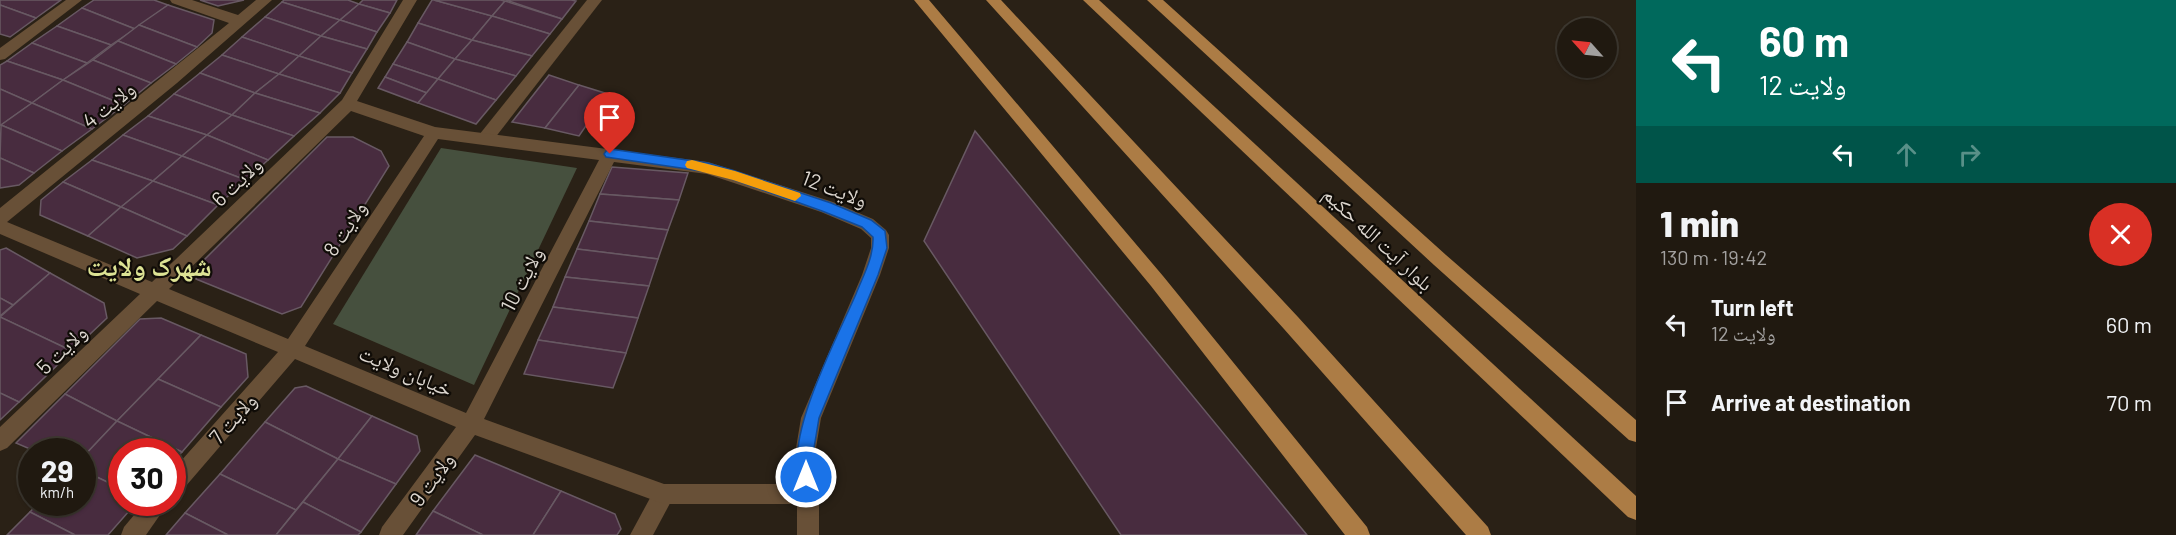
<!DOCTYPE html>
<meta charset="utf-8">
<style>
:root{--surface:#201910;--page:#282219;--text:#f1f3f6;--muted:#a2a09f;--line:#3d3830}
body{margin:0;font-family:Barlow,"Noto Naskh Arabic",sans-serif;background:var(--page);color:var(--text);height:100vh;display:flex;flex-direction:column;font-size:22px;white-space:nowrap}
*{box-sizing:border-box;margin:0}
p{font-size:20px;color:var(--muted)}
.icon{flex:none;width:33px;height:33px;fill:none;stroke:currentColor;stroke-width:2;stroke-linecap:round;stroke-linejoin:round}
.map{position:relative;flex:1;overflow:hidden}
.details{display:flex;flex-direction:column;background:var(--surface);width:540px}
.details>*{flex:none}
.top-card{background:#00695c;color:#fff;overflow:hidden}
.needle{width:39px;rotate:297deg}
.controls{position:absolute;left:1557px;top:18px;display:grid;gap:12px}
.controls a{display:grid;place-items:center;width:60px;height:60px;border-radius:50%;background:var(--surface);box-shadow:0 2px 4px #0004,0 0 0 2px var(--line);font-size:30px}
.speed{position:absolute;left:18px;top:438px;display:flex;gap:12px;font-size:30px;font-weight:700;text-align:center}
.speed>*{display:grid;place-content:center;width:78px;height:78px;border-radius:50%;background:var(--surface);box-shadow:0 2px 4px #0004,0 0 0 2px var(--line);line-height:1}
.speed small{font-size:15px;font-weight:400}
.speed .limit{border:9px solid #d22;background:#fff;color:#111}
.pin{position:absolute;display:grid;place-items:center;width:51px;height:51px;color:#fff;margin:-62px -26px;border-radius:50% 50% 50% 0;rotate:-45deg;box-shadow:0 0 6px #0007}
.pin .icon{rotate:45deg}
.me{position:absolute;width:66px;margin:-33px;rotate:0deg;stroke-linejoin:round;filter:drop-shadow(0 0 4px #0008)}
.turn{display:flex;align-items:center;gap:21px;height:126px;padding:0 24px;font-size:27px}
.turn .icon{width:78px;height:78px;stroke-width:2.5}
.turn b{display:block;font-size:42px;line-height:51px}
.lanes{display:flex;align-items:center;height:57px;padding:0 24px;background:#0003;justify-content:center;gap:30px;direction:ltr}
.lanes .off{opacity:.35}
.round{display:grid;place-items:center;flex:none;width:63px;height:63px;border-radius:32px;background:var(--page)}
.overview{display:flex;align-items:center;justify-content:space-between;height:102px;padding:0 24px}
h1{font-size:36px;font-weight:800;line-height:45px}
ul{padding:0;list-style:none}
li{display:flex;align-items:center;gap:18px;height:78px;padding:0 24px}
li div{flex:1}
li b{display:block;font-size:22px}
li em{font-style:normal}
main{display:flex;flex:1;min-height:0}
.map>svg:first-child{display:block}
.green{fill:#46503e}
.building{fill:#482c3f;stroke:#685963;stroke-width:1.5}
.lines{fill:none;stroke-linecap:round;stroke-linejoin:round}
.lane{fill:#685037;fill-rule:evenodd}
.street{fill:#685037;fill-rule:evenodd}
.primary{fill:#ac7c45;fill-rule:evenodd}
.route{fill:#1a73e8;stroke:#114b97;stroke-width:1.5}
.slow{fill:#f59e0b}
.labels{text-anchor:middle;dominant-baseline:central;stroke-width:4.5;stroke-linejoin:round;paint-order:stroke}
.street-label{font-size:21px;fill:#dcd6cf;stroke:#100c07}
.district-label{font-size:27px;font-weight:bold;fill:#dde394;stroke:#100c07}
</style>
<main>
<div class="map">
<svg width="1636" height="535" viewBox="0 0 1636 535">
<rect width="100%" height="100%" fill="#2a2116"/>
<polygon class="green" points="441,148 577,168 474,385 333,324"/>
<g class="building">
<polygon points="0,0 61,0 36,18 0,5"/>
<polygon points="94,0 154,0 168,5 135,29 82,8"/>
<polygon points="200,0 244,0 218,6"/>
<polygon points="284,0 348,0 359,4 340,20 282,2"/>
<polygon points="363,0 397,0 390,13 359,4"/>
<polygon points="432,0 434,0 492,16 472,40 418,23"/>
<polygon points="434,0 500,0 505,1 492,16"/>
<polygon points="506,0 571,0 576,1 562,19"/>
<polygon points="505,1 562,19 550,34 492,16"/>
<polygon points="282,2 340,20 321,36 265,17"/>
<polygon points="359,4 390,13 377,32 340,20"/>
<polygon points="0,5 36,18 10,37 0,34"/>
<polygon points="168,5 214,20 212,33 197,47 139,25"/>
<polygon points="82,8 135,29 111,45 57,26"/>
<polygon points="492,16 550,34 532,56 472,40"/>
<polygon points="265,17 321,36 299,56 242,37"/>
<polygon points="340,20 377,32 367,49 321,36"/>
<polygon points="418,23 472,40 455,59 407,42"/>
<polygon points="139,25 197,47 176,64 118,41"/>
<polygon points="57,26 111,45 87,63 32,43"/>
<polygon points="321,36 367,49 352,73 299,56"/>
<polygon points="242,37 299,56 279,74 222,55"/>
<polygon points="472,40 532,56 516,76 455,59"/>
<polygon points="118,41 176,64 151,83 93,60"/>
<polygon points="407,42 455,59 438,79 393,64"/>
<polygon points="32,43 87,63 63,80 7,61"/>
<polygon points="222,55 279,74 255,93 200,73"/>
<polygon points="299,56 352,73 340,93 279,74"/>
<polygon points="455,59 516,76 496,100 438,79"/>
<polygon points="93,60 151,83 124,105 63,80"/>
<polygon points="7,61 63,80 32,103 0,89 0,65"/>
<polygon points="393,64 438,79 427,93 385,77"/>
<polygon points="200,73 255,93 232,115 174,94"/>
<polygon points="279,74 340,93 320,113 255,93"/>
<polygon points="549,75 579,85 545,128 512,122"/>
<polygon points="385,77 427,93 418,103 378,88"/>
<polygon points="438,79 496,100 476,124 418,103"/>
<polygon points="63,80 124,105 92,129 32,103"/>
<polygon points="579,85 608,94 579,136 545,128"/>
<polygon points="0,89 32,103 1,125 0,125"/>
<polygon points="255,93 320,113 294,136 232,115"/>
<polygon points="174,94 232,115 207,135 148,116"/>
<polygon points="32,103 92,129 62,151 1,125"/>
<polygon points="232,115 294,136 268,160 207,135"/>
<polygon points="148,116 207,135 182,156 123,135"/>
<polygon points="1,125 62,151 34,173 0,158"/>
<polygon points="975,131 1307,535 1121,535 924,241"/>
<polygon points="123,135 182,156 153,181 92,160"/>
<polygon points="207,135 268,160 246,180 182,156"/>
<polygon points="327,137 353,137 381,151 389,166 301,307 282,314 196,279 200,264"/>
<polygon points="182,156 246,180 218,205 153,181"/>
<polygon points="0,158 34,173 19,185 0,188"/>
<polygon points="92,160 153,181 121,207 63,182"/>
<polygon points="612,167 688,173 679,200 600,194"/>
<polygon points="153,181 218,205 187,236 121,207"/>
<polygon points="63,182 121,207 88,236 40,215 41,200"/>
<polygon points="600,194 679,200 668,230 589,221"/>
<polygon points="121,207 187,236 173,249 137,258 88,236"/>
<polygon points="589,221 668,230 658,259 577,249"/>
<polygon points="6,248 50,273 13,305 0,298 0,250"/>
<polygon points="577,249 658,259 649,286 565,277"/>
<polygon points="50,273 104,303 107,318 72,351 0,317"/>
<polygon points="565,277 649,286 638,318 553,307"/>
<polygon points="0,298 13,305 0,316"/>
<polygon points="553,307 638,318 626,353 538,340"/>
<polygon points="0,317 72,351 19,402 0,393"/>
<polygon points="161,318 201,335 117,421 65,394 140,319"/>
<polygon points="201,335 246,354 248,377 221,407 158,379"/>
<polygon points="538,340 626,353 613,388 524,374"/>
<polygon points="158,379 221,407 182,452 117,421"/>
<polygon points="306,386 372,416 338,459 265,422 295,388"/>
<polygon points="0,393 19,402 0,420"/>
<polygon points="65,394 117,421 82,458 82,452 37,452 16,443"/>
<polygon points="372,416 417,436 420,451 396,484 338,459"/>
<polygon points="117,421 182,452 172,462 172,452 122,452 122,489 82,470 82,458"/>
<polygon points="265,422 338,459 296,510 220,474"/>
<polygon points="475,455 561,491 533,535 483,535 433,511"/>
<polygon points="338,459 396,484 361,532 303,502"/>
<polygon points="82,470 122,489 122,502 137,502 108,535 75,535 30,512 39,502 82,502"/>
<polygon points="220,474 296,510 276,535 228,535 185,513"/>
<polygon points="561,491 615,514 621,529 617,535 533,535"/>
<polygon points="303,502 361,532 358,535 276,535"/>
<polygon points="433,511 483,535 416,535"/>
<polygon points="30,512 75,535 7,535"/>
<polygon points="185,513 228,535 166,535"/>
</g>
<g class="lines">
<g class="lane">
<polygon points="587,0 602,0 491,143 479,143 477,139 479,135"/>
<polygon points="664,484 672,487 675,494 653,535 630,535 656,487"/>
</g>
<g class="street">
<polygon points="66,0 82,0 5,59 0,60 0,48"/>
<path d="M 170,0 L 192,0 L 238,15 L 256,0 L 272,0 L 177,83 L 7,222 L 152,282 L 342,100 L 403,0 L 417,0 L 357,101 L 435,127 L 708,162 L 833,202 L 873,219 L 886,230 L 889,235 L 889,248 L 880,275 L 821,418 L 814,460 L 819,494 L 819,535 L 797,535 L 797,504 L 664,504 L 475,435 L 403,535 L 379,535 L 382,527 L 456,427 L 295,359 L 179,494 L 172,497 L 172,471 L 278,352 L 157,301 L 7,448 L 0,451 L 0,427 L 140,294 L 0,234 L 0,208 L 229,23 L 172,3 ZM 351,111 L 424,136 L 288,339 L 169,289 ZM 438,139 L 599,160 L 466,413 L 305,346 ZM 614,162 L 707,174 L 821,212 L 861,229 L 871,238 L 871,248 L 862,275 L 801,418 L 794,460 L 796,484 L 664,484 L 484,419 Z"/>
<polygon points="145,502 169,502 146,535 121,535 124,527"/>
</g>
<g class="primary">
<polygon points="914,0 929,0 1163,276 1367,527 1370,535 1345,535 1151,286"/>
<polygon points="986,0 1001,0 1298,317 1488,527 1491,535 1466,535 1284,329"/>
<polygon points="1083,0 1099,0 1636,496 1636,520 1628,517"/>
<polygon points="1147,0 1163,0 1446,255 1636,420 1636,442 1629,440 1434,265"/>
</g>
</g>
<path class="route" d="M 610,149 L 708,163 L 735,171 L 831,203 L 871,220 L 885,231 L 887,248 L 878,275 L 819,418 L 812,460 L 814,477 L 812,482 L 806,485 L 801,482 C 782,440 838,336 856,294 C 863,276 874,257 873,237 L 862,227 L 822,211 L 732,179 L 708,172 L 606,157 L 604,154 L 606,151 Z"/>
<polygon class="slow" points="692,160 735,171 800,193 801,196 795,201 733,180 687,168 685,165 687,161"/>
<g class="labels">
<g class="street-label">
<text transform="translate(108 104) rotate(-39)">ولایت 4</text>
<text transform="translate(236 181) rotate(-44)">ولایت 6</text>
<text transform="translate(835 188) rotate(21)">ولایت 12</text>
<text transform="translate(344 228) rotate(-57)">ولایت 8</text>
<text transform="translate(1379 238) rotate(43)">بلوار آیت الله حکیم</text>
<text transform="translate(521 279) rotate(-63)">ولایت 10</text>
<text transform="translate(61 349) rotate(-44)">ولایت 5</text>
<text transform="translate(406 370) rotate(23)">خیابان ولایت</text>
<text transform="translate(232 418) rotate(-49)">ولایت 7</text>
<text transform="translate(431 479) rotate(-54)">ولایت 9</text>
</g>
<g class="district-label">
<text x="149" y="265">شهرک ولایت</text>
</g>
</g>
</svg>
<div class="controls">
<a><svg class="needle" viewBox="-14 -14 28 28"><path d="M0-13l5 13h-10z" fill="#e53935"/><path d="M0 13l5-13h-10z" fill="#a2a09f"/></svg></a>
</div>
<div class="speed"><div>29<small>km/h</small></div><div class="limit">30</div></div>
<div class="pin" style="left:610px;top:154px;background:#d93025"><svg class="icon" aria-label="arrive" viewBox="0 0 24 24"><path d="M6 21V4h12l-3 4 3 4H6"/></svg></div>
<svg class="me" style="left:806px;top:477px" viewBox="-20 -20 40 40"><circle r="17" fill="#1a73e8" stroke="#fff" stroke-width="3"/><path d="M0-11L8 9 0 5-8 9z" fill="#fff"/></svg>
</div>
<section class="details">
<div class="top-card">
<div class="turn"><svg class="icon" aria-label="left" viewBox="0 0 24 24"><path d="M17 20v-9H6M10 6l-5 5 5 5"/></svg><div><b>60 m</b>ولایت 12</div></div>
<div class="lanes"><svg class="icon" aria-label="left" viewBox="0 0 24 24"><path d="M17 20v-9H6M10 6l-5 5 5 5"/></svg><svg class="icon off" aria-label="ahead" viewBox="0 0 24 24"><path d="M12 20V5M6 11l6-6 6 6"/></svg><svg class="icon off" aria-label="right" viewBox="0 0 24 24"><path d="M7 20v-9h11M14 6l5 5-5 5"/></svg></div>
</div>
<div class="overview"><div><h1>1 min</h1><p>130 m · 19:42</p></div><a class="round" style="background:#d93025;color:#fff"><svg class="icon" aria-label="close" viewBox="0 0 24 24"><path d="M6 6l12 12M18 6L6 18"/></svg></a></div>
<ul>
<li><svg class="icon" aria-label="left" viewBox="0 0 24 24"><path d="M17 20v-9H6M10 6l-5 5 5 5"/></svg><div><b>Turn left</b><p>ولایت 12</p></div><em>60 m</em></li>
<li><svg class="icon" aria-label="arrive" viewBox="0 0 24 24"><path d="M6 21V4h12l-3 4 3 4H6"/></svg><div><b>Arrive at destination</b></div><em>70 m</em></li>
</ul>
</section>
</main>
